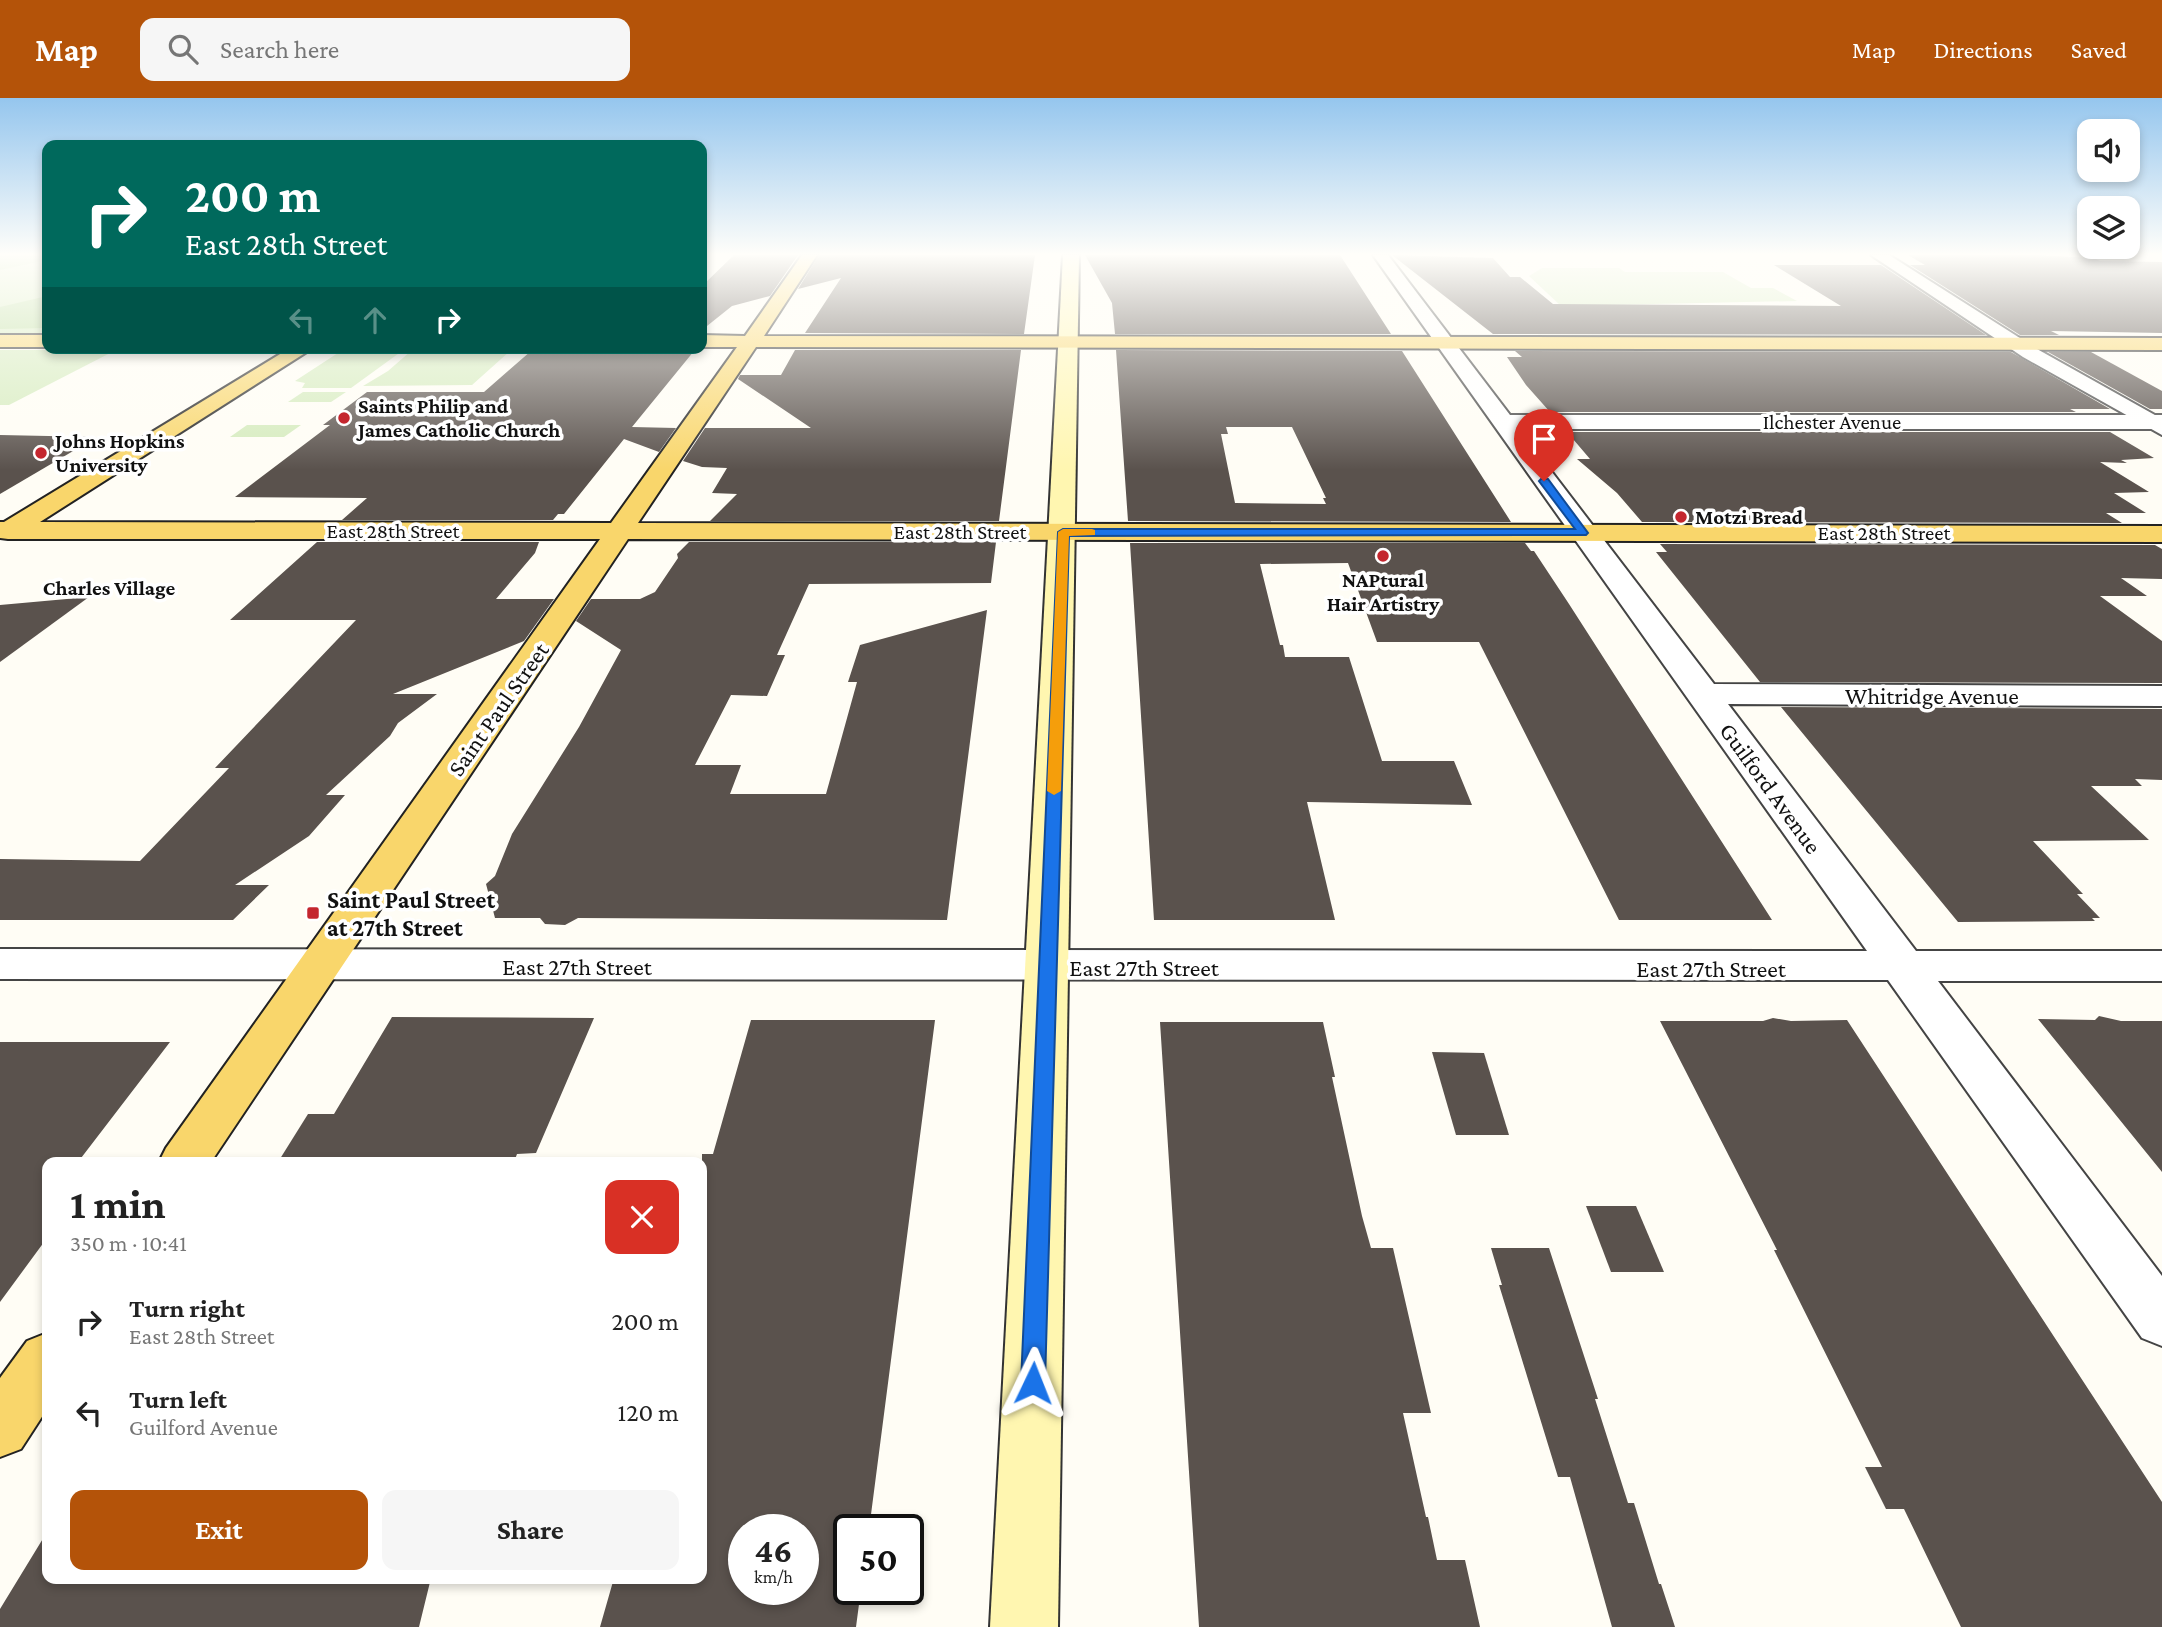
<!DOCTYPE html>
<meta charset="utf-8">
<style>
:root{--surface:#fff;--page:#f6f6f6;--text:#222;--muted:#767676;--accent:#b45309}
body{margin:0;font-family:"Crimson Pro",serif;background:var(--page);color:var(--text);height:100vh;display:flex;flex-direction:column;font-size:26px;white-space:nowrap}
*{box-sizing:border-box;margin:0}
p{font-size:23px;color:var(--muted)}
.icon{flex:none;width:38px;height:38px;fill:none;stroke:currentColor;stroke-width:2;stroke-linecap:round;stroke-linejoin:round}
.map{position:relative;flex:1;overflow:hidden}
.side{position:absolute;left:42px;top:1059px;width:665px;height:427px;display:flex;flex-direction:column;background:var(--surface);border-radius:14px;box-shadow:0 4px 10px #0003}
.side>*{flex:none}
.guide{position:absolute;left:42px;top:42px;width:665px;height:214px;border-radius:14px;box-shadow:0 4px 10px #0003;background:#00695c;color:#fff;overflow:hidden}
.tools{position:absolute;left:2077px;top:21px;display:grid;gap:14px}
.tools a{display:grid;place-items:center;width:63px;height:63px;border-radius:14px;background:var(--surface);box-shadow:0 4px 10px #0003;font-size:35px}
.speed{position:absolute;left:728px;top:1416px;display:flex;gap:14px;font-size:35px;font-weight:700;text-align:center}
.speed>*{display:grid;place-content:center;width:91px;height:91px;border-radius:50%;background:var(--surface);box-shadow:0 4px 10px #0003;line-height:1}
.speed small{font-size:18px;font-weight:400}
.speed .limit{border:4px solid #111;border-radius:10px;background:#fff;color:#111}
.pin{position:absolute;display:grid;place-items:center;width:60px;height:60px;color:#fff;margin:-72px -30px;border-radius:50% 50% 50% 0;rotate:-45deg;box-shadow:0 0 7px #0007}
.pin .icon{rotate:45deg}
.me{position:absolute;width:77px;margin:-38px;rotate:2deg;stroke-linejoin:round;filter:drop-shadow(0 0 5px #0008)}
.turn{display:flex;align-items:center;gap:24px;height:147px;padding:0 28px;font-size:32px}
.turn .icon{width:91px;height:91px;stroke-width:2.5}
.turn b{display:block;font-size:49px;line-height:60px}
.lanes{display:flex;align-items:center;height:66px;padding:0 28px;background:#0003;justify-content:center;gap:35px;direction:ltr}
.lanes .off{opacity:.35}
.round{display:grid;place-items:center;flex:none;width:74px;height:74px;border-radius:14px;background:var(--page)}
.head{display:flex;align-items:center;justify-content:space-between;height:119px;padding:0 28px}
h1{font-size:42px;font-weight:700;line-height:52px}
.primary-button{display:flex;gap:14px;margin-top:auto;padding:14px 28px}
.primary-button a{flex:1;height:80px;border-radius:14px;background:var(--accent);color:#fff;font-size:28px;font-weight:700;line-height:80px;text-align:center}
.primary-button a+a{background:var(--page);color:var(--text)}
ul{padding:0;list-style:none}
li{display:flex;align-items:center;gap:21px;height:91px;padding:0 28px}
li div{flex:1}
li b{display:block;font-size:26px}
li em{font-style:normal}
header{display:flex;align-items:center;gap:42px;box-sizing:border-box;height:98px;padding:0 35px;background:var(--accent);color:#fff}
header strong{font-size:33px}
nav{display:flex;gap:38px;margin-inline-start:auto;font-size:24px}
.search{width:490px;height:63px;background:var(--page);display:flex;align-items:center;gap:18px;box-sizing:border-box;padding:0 24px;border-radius:14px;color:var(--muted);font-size:26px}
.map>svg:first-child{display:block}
.green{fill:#d5ebbd}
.forest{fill:#b9dc9c}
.building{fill:#5a524d;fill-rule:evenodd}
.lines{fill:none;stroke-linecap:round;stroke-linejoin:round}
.minor-casing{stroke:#444;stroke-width:4}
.tertiary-casing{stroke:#444;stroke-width:4}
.secondary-casing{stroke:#333;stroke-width:4}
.primary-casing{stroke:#222;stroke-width:4}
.minor{fill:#fff;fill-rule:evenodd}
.tertiary{fill:#fff;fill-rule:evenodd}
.secondary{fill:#fff6b0;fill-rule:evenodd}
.primary{fill:#f9d66b;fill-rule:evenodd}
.route{fill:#1a73e8;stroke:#114b97;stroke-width:2}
.slow{fill:#f59e0b}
.poi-dot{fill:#c4262e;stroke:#fff;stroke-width:2.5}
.labels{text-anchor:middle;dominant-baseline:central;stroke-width:7;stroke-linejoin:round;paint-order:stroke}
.far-poi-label{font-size:21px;font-weight:bold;fill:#111;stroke:#fff;text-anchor:start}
.far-street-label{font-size:21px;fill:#111;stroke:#fff}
.far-neighbourhood-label{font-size:21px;font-weight:bold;fill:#111;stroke:#fff}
.street-label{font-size:24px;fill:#111;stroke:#fff}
.poi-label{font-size:24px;font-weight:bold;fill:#111;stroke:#fff;text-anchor:start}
</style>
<header>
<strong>Map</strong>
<div class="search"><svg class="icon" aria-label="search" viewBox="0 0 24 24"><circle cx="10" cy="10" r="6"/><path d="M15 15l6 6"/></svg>Search here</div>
<nav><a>Map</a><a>Directions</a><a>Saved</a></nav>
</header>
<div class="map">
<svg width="2162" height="1529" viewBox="0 0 2162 1529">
<rect width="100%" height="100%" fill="#fffdf5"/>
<g class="green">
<rect x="0" y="157" width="47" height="79"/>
<polygon points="1542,170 1619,170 1625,174 1723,174 1751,190 1773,190 1797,203 1561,208 1529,178"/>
<polygon points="0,252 116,252 9,307 0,307"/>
<polygon points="341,253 402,253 351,290 302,290 305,285 295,283"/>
<polygon points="411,253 510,253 472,287 363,288 388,273"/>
<polygon points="303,294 346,294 331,304 288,304"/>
<polygon points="247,327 301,327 284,339 230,339"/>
</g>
<g class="forest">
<polygon points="0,157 47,157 47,162 0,172"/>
<polygon points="47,198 47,230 0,231 0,209"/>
</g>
<g class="building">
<polygon points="734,157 798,157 770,198 732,208 702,232 702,188"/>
<polygon points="819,157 1035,157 1024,236 805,235 841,180 798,191"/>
<polygon points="1085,157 1340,157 1391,236 1115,236 1112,205"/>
<polygon points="1392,157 1493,160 1510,179 1520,179 1553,206 1841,208 1774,167 1881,167 1986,237 1493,236"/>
<polygon points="1908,157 2035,157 2094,160 2100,163 2162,164 2162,235 2051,233 2059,237 2020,237 1910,167 1925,167"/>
<polygon points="795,252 1021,252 999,423 710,423 737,396 712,395 727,370 702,369 683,363 705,330 811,330 738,281 740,277 781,277"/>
<path d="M 1116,252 L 1402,253 L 1511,424 L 1128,423 ZM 1226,329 L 1292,329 L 1326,400 L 1323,400 L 1326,406 L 1235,405 L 1221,336 L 1228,336 Z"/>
<polygon points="531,253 694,253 632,329 676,330 659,354 624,341 564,416 558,416 553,422 342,422 367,400 235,399 330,327 323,327 367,294 484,294"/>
<polygon points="1515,253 2011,254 2110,311 2070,311 2076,314 1550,314 1526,287 1507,259 1522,259"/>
<polygon points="2048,254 2091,254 2162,293 2162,311 2150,311"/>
<polygon points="1567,334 2110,334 2154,360 2121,362 2127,365 2100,364 2149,394 2114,395 2146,415 2106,415 2122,425 1642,424 1617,395 1577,361 1590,361"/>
<polygon points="0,337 97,339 0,396"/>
<polygon points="317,444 539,444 535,455 496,501 554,501 524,543 393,596 437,596 398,625 390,638 326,697 345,697 309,738 235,787 269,787 233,822 0,822 0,761 140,763 229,670 215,670 356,522 230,522"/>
<polygon points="689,444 996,444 991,485 809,486 777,557 785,557 767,598 731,597 695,667 741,667 730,696 826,696 857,584 848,584 860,547 987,512 947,822 578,820 565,827 545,826 540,820 495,820 486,786 495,778 512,736 579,629 621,552 576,523 591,501 640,501 655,494 678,460 677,456"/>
<polygon points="1130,445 1525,445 1531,453 1534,453 1569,506 1772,822 1619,822 1479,544 1377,544 1348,465 1260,466 1280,547 1283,547 1285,559 1349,559 1382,663 1454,663 1472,707 1307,704 1335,822 1154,822"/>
<polygon points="1660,446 2155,447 2162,451 2162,481 2121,480 2147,498 2100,498 2162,543 2162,585 1760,584 1656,454 1667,454"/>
<polygon points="89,499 0,564 0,507"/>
<polygon points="1781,609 2162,611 2162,682 2135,681 2142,688 2091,688 2149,742 2033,743 2083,796 2077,796 2100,820 2092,820 2095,823 1958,824"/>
<polygon points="2099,918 2121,923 2162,923 2162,1074 2038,921 2095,922"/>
<polygon points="392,919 594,920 536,1055 517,1056 514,1064 278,1064 308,1016 334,1016"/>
<polygon points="1773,920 1791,923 1847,922 2162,1404 2162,1529 1961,1529 1904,1411 1886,1411 1865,1369 1882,1369 1774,1152 1777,1152 1660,923 1763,923"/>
<path d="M 751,922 L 935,922 L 869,1432 L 849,1432 L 849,1491 L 861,1491 L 856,1529 L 600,1529 L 614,1480 L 702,1480 L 702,1056 L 713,1056 ZM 744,1432 L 803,1432 L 803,1491 L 744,1491 Z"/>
<polygon points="1160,924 1323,924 1335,979 1332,979 1362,1118 1371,1150 1393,1150 1431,1315 1403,1315 1426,1419 1428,1419 1437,1462 1465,1462 1480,1529 1199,1529"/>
<polygon points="0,944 170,944 78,1064 47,1064 47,1140 0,1204"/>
<polygon points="1432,954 1484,955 1509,1037 1456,1037"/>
<polygon points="1586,1108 1636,1108 1664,1174 1611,1174"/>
<polygon points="1491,1150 1549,1150 1598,1301 1595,1301 1628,1405 1634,1405 1659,1486 1661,1486 1675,1529 1612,1529 1570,1379 1558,1379 1499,1187 1502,1187"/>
<polygon points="47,1434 47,1480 431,1480 419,1529 0,1529 0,1511"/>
</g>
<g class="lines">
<g class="minor-casing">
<polygon id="minor" points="1373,157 1388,157 1510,317 2162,317 2162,331 1519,331 1714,586 2162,588 2162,608 1728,606 1916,853 2162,853 2162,883 1938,883 2162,1178 2162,1248 2142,1240 1888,882 0,881 0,851 1867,853"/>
</g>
<g class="tertiary-casing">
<polygon id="tertiary" points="1871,157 1889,157 2037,251 2162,321 2162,337 2023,259"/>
</g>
<g class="secondary-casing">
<polygon id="secondary" points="1063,157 1079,157 1058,1529 990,1529"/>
</g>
<g class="primary-casing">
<g id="primary">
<polygon points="802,157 817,157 764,238 2162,240 2162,252 756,249 638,425 2162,428 2162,444 628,441 211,1064 159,1064 166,1050 600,441 8,441 0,440 0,424 4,424 290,250 313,250 40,424 611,425 737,249 702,249 702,237 745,238"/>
<rect x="0" y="237" width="47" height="12"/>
<polygon points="47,1235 47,1311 21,1351 0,1359 0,1280 27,1243"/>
</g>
</g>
<use href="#minor" class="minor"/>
<use href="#tertiary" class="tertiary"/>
<use href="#secondary" class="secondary"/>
<use href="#primary" class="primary"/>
</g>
<linearGradient id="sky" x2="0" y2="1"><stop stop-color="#95c6ee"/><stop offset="0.42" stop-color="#fffefa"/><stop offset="1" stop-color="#fffefa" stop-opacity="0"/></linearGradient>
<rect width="2162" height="372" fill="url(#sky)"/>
<polygon class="route" points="1541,381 1548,381 1588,435 1586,437 1069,438 1045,1285 1041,1293 1033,1296 1024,1293 1021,1285 1058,434 1063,431 1575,431 1539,383"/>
<polygon class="slow" points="1092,431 1095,432 1095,437 1069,438 1061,693 1054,697 1047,693 1058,434 1063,431"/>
<g class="poi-dot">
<circle cx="344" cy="320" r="7"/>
<circle cx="41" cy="355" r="7"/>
<circle cx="1681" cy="419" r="7"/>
<circle cx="1383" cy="458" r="7"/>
<rect x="306" y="808" width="14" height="14" rx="3.5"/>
</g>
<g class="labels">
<g class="far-poi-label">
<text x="358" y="308">Saints Philip and<tspan x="358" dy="24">James Catholic Church</tspan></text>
<text x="55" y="343">Johns Hopkins<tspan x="55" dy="24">University</tspan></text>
<text x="1695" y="419">Motzi Bread</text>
<text x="1383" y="482" text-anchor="middle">NAPtural<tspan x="1383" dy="24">Hair Artistry</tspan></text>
</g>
<g class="far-street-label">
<text x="1832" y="324">Ilchester Avenue</text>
<text x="393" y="433">East 28th Street</text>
<text x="960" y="434">East 28th Street</text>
<text x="1884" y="435">East 28th Street</text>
</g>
<g class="far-neighbourhood-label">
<text x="109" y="490">Charles Village</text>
</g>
<g class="street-label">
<text x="1932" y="597">Whitridge Avenue</text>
<text transform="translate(498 611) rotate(-55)">Saint Paul Street</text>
<text transform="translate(1771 690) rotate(54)">Guilford Avenue</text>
<text x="577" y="868">East 27th Street</text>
<text x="1144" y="869">East 27th Street</text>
<text x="1711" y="870">East 27th Street</text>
</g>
<g class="poi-label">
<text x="327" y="801">Saint Paul Street<tspan x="327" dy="28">at 27th Street</tspan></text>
</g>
</g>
</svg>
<div class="tools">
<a><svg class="icon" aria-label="sound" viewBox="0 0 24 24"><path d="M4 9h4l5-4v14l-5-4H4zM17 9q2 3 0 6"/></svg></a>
<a><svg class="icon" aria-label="layers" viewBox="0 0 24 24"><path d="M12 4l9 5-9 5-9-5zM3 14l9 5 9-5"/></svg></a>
</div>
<div class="speed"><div>46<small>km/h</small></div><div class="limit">50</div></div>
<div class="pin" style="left:1544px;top:383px;background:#d93025"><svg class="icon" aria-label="arrive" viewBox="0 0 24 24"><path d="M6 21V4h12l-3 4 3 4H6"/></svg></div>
<svg class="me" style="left:1033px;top:1285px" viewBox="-20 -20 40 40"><path d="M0-17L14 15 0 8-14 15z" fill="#1a73e8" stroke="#fff" stroke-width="4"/></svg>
<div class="guide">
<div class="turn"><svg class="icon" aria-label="right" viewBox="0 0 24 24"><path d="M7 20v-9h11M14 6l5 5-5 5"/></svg><div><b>200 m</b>East 28th Street</div></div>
<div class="lanes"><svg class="icon off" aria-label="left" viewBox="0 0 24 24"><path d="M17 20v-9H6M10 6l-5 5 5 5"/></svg><svg class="icon off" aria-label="ahead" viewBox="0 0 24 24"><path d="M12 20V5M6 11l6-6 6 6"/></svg><svg class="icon" aria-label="right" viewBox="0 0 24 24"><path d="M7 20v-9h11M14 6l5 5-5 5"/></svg></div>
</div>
<section class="side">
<div class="head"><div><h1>1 min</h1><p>350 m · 10:41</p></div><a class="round" style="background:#d93025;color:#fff"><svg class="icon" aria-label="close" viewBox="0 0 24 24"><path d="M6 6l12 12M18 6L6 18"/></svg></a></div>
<ul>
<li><svg class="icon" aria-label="right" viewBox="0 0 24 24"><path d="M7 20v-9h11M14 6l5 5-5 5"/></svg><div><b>Turn right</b><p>East 28th Street</p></div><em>200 m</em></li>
<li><svg class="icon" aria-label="left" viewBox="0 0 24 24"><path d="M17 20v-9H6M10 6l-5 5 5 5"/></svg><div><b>Turn left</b><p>Guilford Avenue</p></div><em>120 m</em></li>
</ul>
<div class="primary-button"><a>Exit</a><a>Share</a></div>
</section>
</div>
